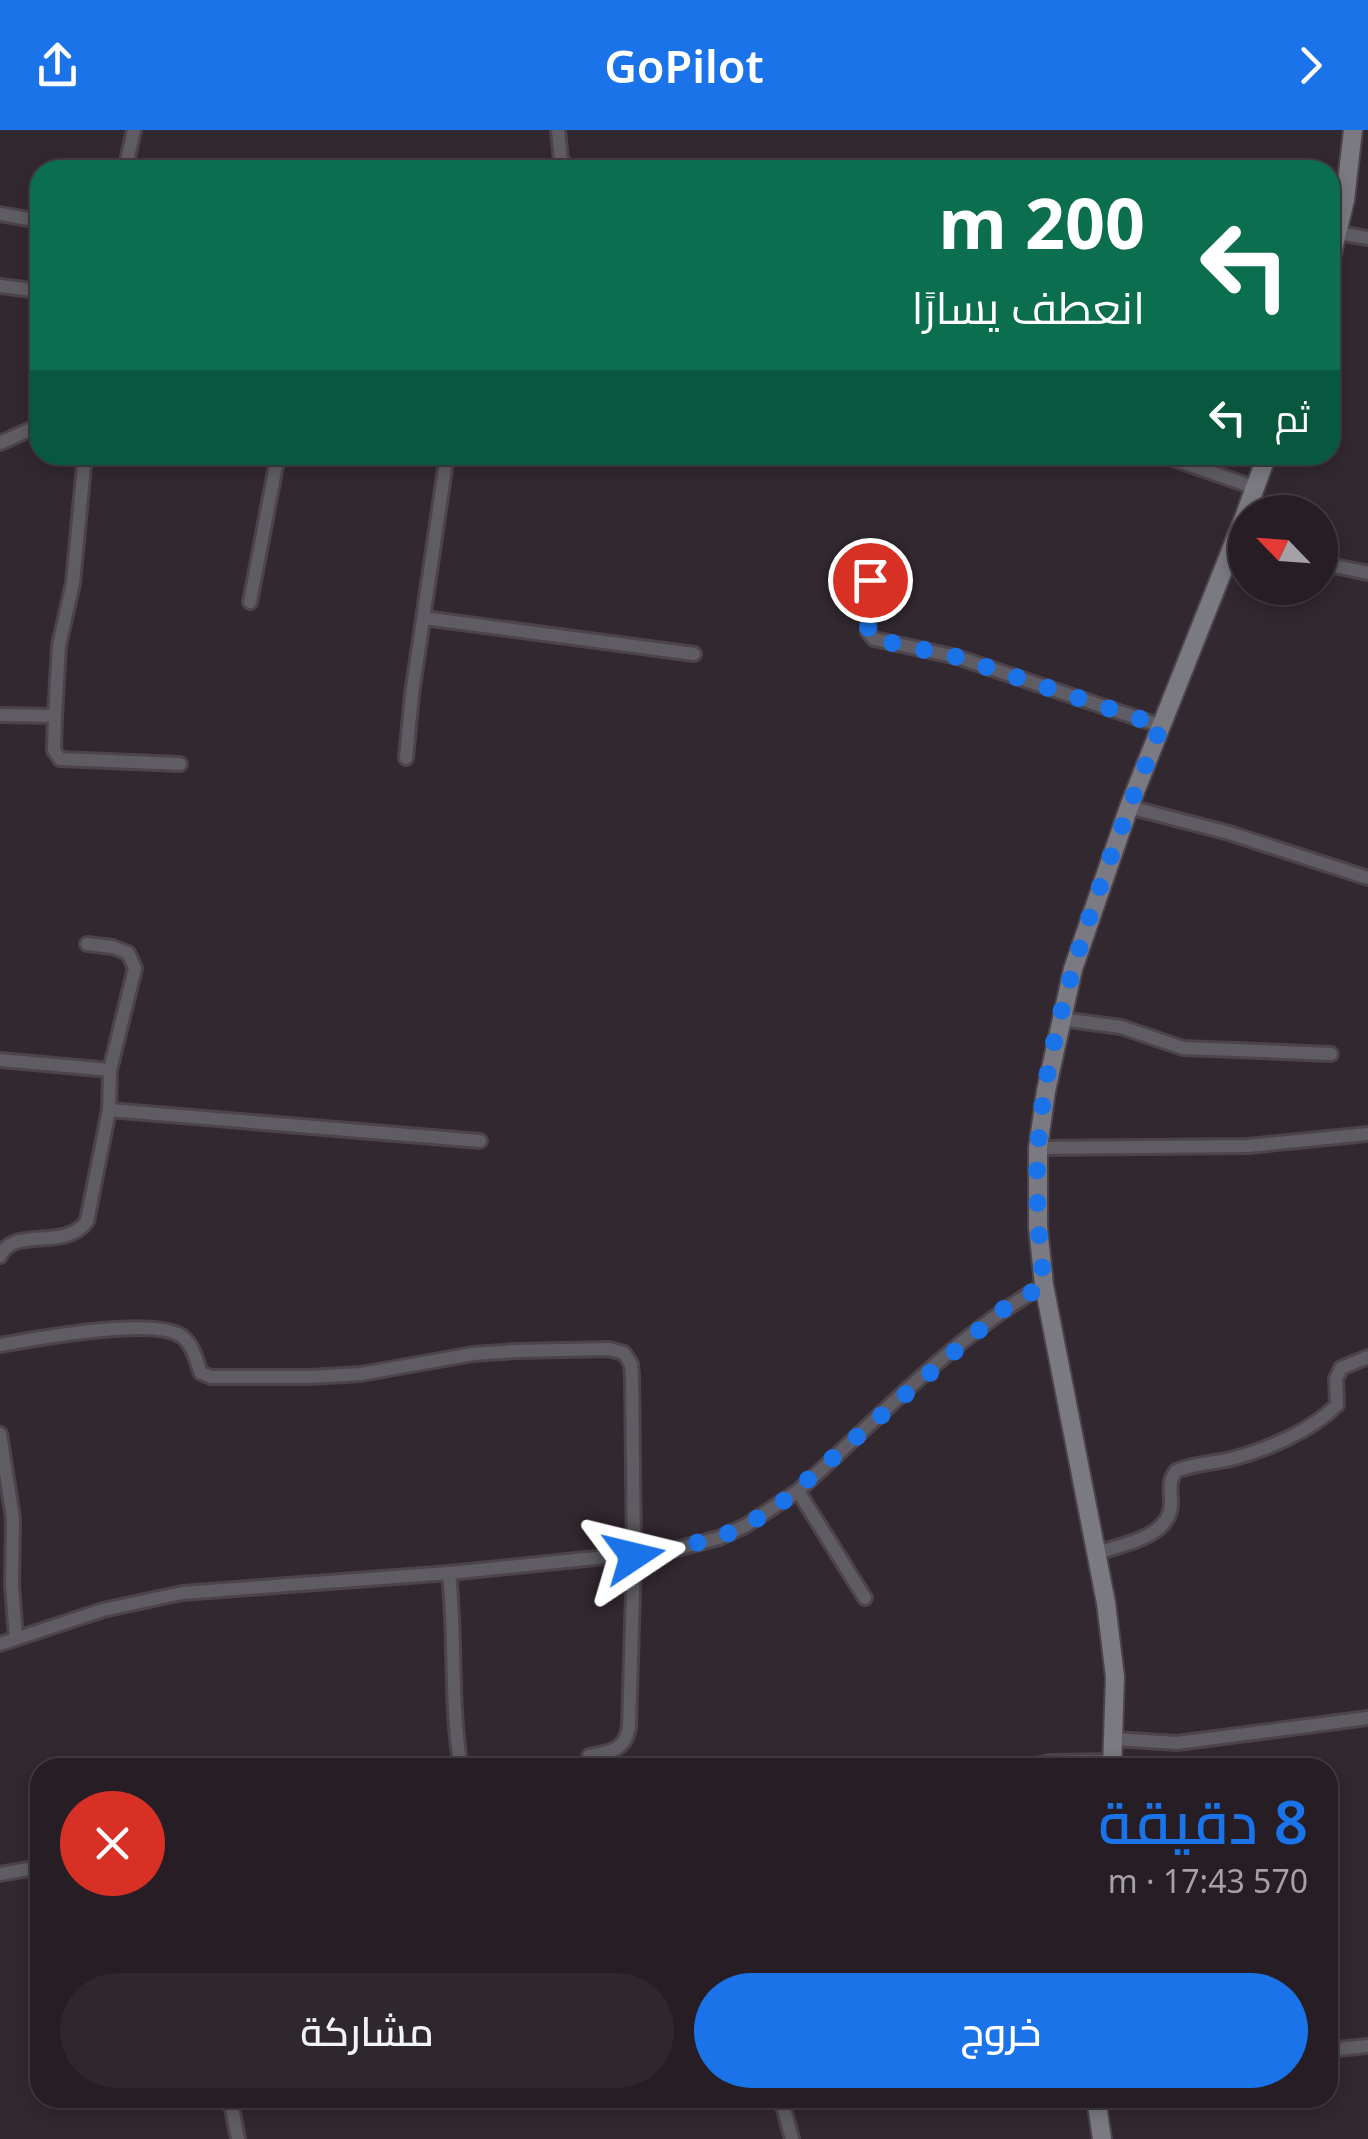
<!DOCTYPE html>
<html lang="ar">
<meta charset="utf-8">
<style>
:root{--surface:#261e24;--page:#2e272c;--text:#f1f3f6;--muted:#a4a2a6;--line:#423c41;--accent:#1a73e8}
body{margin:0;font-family:"Noto Sans",Cairo,sans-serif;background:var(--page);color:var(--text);direction:rtl;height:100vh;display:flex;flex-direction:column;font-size:38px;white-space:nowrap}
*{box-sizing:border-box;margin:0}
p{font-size:32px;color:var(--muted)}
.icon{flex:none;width:55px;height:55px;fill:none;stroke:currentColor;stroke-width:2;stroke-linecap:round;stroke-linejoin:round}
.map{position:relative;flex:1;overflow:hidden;direction:ltr}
.details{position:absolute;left:30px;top:1628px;width:1308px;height:350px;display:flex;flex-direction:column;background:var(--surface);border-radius:30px;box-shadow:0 5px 15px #0003,0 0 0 2px var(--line);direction:rtl}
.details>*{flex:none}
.guide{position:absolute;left:30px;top:30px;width:1310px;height:305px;border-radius:30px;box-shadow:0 5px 15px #0003,0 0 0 2px var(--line);direction:rtl;background:#0b6e4f;color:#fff;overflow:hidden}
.needle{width:65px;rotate:295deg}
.fabs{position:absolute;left:1228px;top:365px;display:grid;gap:20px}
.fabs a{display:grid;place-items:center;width:110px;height:110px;border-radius:50%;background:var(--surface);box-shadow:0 5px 15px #0003,0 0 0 2px var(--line);font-size:50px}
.pin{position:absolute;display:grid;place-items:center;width:85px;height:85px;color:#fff;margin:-42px;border:5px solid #fff;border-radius:50%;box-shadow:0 2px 10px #0007}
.me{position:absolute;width:110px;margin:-55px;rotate:80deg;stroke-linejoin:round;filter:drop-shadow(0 0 8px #0008)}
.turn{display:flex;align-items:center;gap:35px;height:210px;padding:0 30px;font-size:45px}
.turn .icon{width:130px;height:130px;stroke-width:2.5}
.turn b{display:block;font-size:70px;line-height:85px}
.then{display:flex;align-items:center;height:95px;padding:0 30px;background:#0003;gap:20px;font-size:38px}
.round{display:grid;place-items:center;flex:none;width:105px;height:105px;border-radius:52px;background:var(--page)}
.head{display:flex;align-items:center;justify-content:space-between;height:170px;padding:0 30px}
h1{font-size:60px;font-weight:600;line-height:75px;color:var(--accent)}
.primary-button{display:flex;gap:20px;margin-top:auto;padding:20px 30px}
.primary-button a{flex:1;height:115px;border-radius:60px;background:var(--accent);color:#fff;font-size:40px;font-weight:600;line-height:115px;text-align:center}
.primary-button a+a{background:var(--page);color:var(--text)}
header{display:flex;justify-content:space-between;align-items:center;height:130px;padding:0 30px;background:var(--accent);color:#fff;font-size:45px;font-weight:600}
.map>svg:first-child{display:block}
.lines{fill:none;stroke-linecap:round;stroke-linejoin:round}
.minor-casing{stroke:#4d434b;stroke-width:18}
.secondary-casing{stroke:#4d434b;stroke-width:22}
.minor{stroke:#5f5d63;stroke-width:12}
.secondary{stroke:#7b7981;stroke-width:18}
.route{stroke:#1a73e8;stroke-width:18;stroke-dasharray:0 32.4}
</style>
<header><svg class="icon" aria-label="forward" viewBox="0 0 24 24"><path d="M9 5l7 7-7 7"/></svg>GoPilot<svg class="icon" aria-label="share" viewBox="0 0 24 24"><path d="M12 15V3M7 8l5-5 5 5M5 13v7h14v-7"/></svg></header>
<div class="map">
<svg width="1368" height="2009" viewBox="0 0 1368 2009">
<rect width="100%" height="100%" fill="#322830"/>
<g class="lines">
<g class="minor-casing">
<g id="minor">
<polyline points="558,0 561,30 571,40"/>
<polyline points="125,40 134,0"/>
<polyline points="0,84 40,91"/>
<polyline points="1338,103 1368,108"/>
<polyline points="0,156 40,161"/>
<polyline points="0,313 40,295"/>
<polyline points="1162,325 1256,358"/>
<polyline points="1320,433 1368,443"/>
<polyline points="870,450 868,502 874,509 957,527 1161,596"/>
<polyline points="250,472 278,325"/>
<polyline points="424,488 694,524"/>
<polyline points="0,585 55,586 59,515 73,453 85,325"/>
<polyline points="55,586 54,620 60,629 180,634"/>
<polyline points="406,628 412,564 447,325"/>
<polyline points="1129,677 1229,703 1368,748"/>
<polyline points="87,814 113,817 128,823 135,838 110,940"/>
<polyline points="1061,889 1121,897 1183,918 1331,924"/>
<polyline points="0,930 110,940 109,980"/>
<polyline points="1038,1018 1248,1016 1368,1004"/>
<path d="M 0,1126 C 15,1095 65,1122 87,1091 L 109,980 L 480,1011"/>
<path d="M 0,1215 C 34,1209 159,1185 184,1208 C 194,1217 196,1231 201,1243 L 211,1247 L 309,1247 L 361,1244 L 473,1224 L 516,1221 L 609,1219 L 624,1223 L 631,1234 L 632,1246 L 634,1426 L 629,1597 C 625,1621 610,1622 589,1626"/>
<polyline points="0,1304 13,1388 12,1456 16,1508"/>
<polyline points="798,1361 865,1468"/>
<path d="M 1097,1423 C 1123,1414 1172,1407 1171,1372 C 1171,1359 1168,1352 1176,1341 C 1192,1334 1213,1333 1231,1329 C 1266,1320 1311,1301 1337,1275 L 1336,1249 L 1341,1238 L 1368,1227"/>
<path d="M 449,1443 C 456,1508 450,1572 461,1638"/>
<path d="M 0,1514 L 103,1480 L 182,1463 L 449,1443 L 673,1420 L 719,1408 L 745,1396 L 798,1361 C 877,1290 952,1208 1044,1155"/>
<polyline points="1114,1609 1177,1613 1368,1588"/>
<polyline points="1026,1638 1049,1632 1113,1631"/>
<polyline points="0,1744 40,1737"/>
<polyline points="1328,1920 1368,1916"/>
<polyline points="230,1968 238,2009"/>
<polyline points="781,1968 792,2009"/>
</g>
</g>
<g class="secondary-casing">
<g id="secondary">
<polyline points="1330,132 1345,70 1353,0"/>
<polyline points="1246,382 1267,325"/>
<polyline points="1112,1638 1115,1547 1106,1473 1044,1155 1038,1097 1038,1018 1046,961 1073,839 1129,677 1245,385"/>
<polyline points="1096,1968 1102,2009"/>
</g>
</g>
<use href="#minor" class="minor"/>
<use href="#secondary" class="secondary"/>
</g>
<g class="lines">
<path class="route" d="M 634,1426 L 719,1408 L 772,1381 L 1002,1180 L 1044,1155 C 1039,1110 1035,1064 1038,1018 C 1047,882 1111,723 1161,596 L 957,527 L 874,509 L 868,502 L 870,450"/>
</g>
</svg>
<div class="fabs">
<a><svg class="needle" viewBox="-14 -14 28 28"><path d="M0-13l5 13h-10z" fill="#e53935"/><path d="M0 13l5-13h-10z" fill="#a4a2a6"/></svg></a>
</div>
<div class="pin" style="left:870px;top:450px;background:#d93025"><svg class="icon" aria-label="arrive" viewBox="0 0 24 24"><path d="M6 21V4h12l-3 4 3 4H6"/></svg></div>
<svg class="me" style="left:634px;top:1426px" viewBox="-20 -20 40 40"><path d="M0-17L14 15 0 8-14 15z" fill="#1a73e8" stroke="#fff" stroke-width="4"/></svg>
<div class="guide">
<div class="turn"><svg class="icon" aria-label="left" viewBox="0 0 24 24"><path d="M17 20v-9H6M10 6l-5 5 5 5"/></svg><div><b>200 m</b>انعطف يسارًا</div></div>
<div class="then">ثم<svg class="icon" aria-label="left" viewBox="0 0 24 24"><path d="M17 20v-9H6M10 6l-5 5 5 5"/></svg></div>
</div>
<section class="details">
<div class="head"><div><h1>8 دقيقة</h1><p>570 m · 17:43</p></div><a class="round" style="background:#d93025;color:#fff"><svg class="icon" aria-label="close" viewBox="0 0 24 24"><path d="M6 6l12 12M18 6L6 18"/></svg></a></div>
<div class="primary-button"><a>خروج</a><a>مشاركة</a></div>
</section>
</div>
